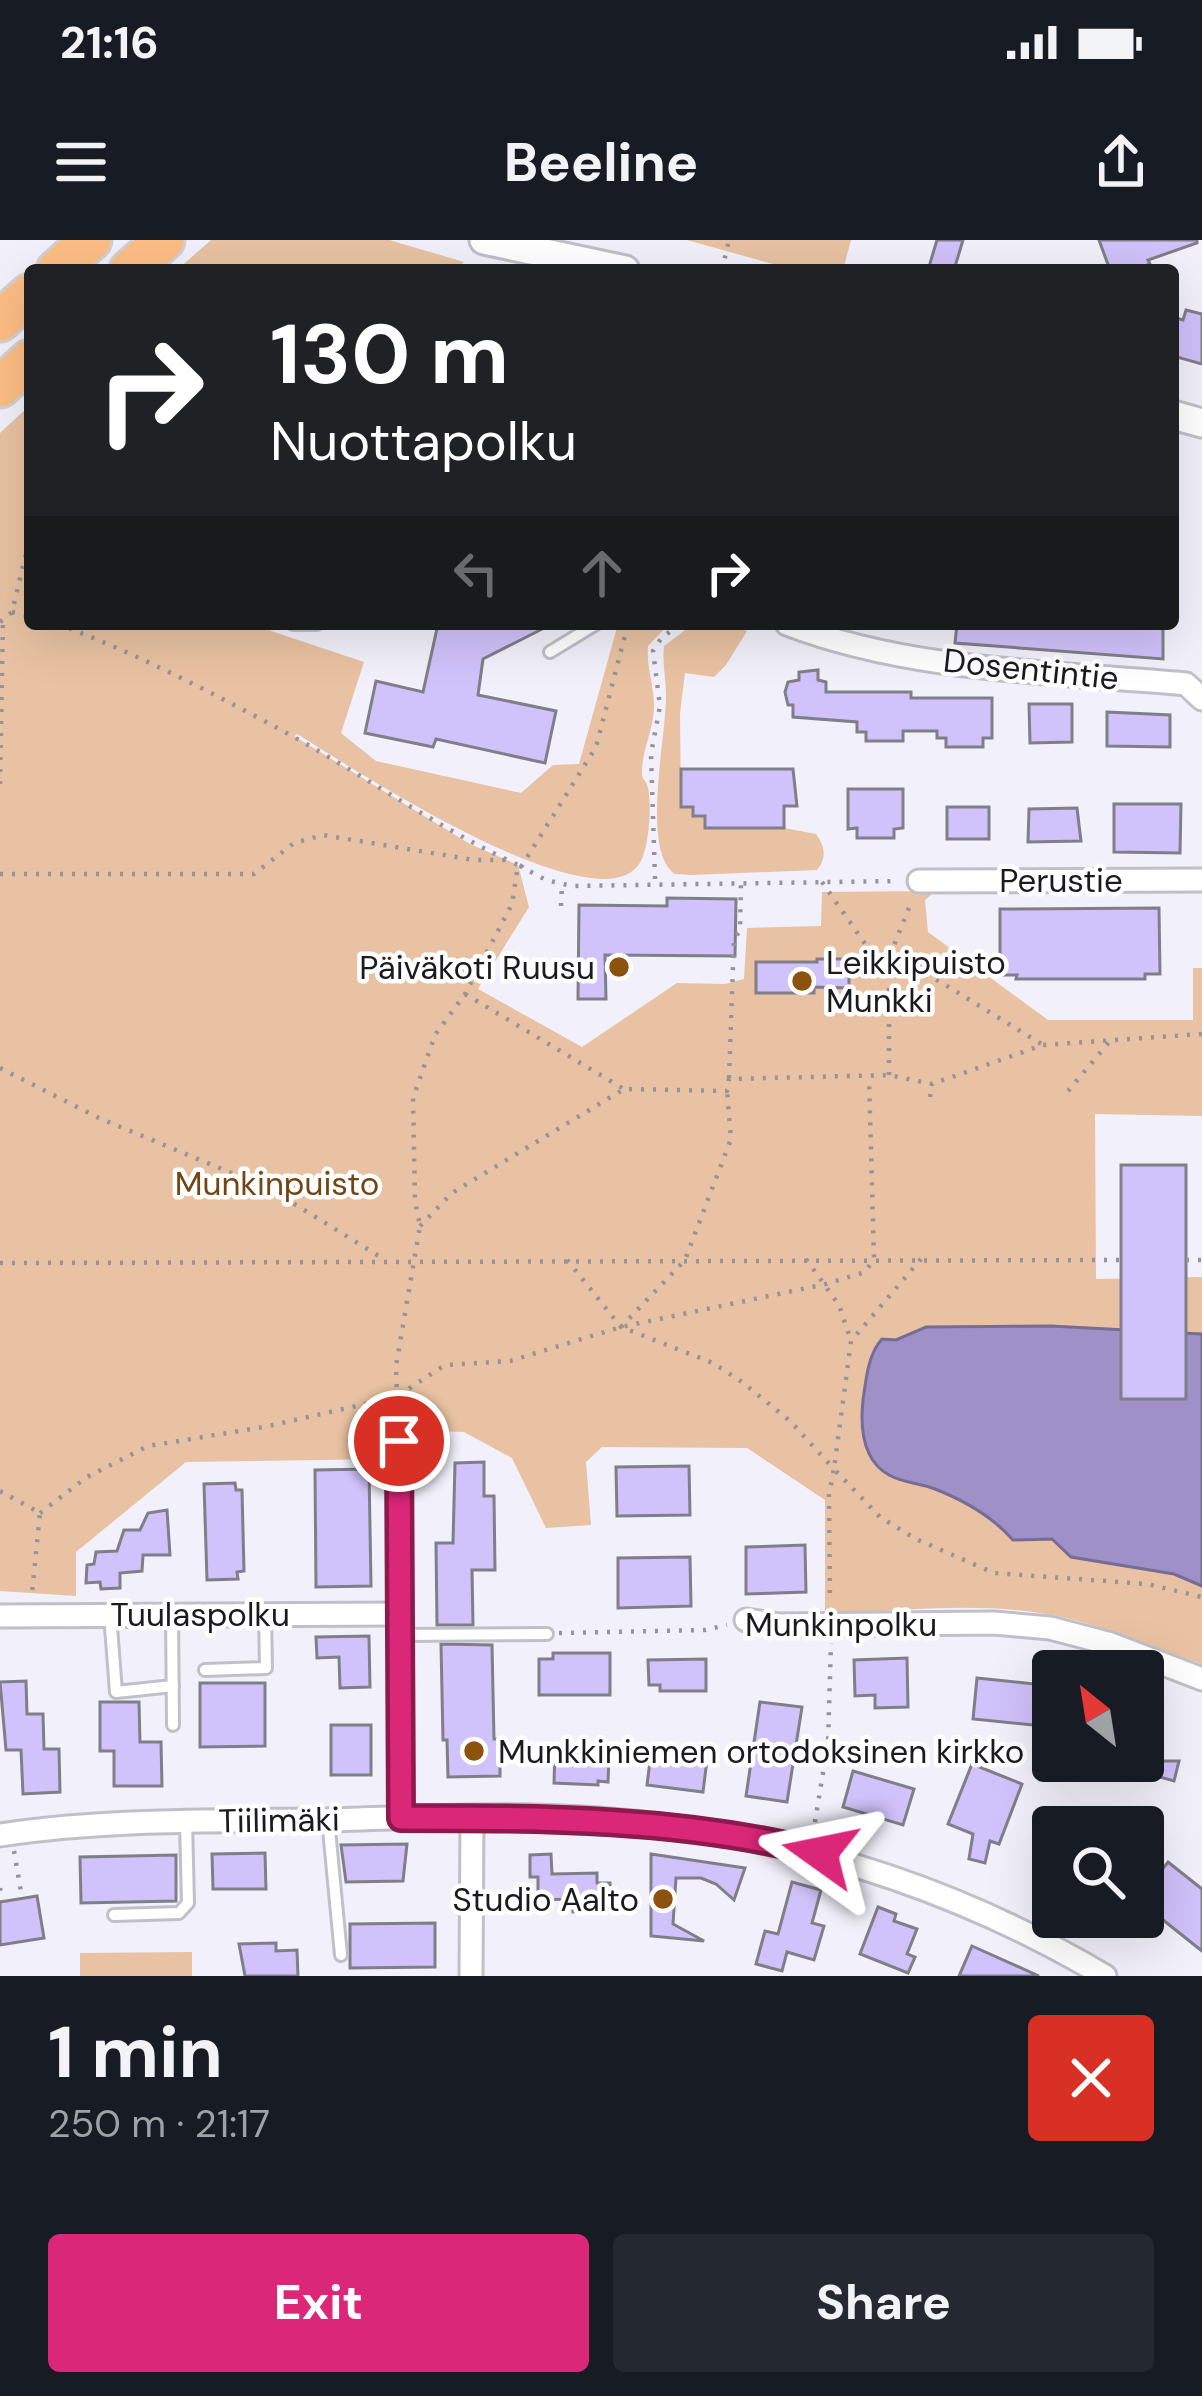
<!DOCTYPE html>
<meta charset="utf-8">
<style>
:root{--surface:#171b24;--page:#242831;--text:#f1f3f6;--muted:#9ea1a6;--accent:#db2777}
body{margin:0;font-family:"DM Sans",sans-serif;background:var(--page);color:var(--text);height:100vh;display:flex;flex-direction:column;font-size:45px;white-space:nowrap}
*{box-sizing:border-box;margin:0}
p{font-size:39px;color:var(--muted)}
.icon{flex:none;width:66px;height:66px;fill:none;stroke:currentColor;stroke-width:2;stroke-linecap:round;stroke-linejoin:round}
.map{position:relative;height:1736px;overflow:hidden}
.details{display:flex;flex-direction:column;background:var(--surface);flex:1}
.details>*{flex:none}
.top-card{position:absolute;left:24px;top:24px;width:1155px;height:366px;border-radius:12px;box-shadow:0 12px 48px #0002;background:#202124;color:#fff;overflow:hidden}
.needle{width:78px;rotate:330deg}
.fabs{position:absolute;left:1032px;top:1410px;display:grid;gap:24px}
.fabs a{display:grid;place-items:center;width:132px;height:132px;border-radius:12px;background:var(--surface);box-shadow:0 12px 48px #0002;font-size:60px}
.pin{position:absolute;display:grid;place-items:center;width:102px;height:102px;color:#fff;margin:-51px;border:6px solid #fff;border-radius:50%;box-shadow:0 3px 12px #0007}
.me{position:absolute;width:132px;margin:-66px;rotate:282deg;stroke-linejoin:round;filter:drop-shadow(0 0 9px #0008)}
.turn{display:flex;align-items:center;gap:42px;height:252px;padding:0 48px;font-size:54px}
.turn .icon{width:156px;height:156px;stroke-width:2.5}
.turn b{display:block;font-size:84px;line-height:102px}
.lanes{display:flex;align-items:center;height:114px;padding:0 48px;background:#0003;justify-content:center;gap:60px;direction:ltr}
.lanes .off{opacity:.35}
.round{display:grid;place-items:center;flex:none;width:126px;height:126px;border-radius:12px;background:var(--page)}
.summary{display:flex;align-items:center;justify-content:space-between;height:204px;padding:0 48px}
h1{font-size:72px;font-weight:700;line-height:90px}
.action{display:flex;gap:24px;margin-top:auto;padding:24px 48px}
.action a{flex:1;height:138px;border-radius:12px;background:var(--accent);color:#fff;font-size:48px;font-weight:700;line-height:138px;text-align:center}
.action a+a{background:var(--page);color:var(--text)}
.status{display:flex;justify-content:space-between;align-items:center;height:84px;padding:0 60px;background:var(--surface);direction:ltr}
.status svg{height:33px;fill:currentColor}
header{display:flex;justify-content:space-between;align-items:center;height:156px;padding:0 48px;background:var(--surface);font-size:54px;font-weight:700}
.map>svg:first-child{display:block}
.green{fill:#e8c2a2}
.water{fill:#9f91c7;stroke:#776d94;stroke-width:3}
.building{fill:#d0c2fa;stroke:#807e87;stroke-width:3}
.lines{fill:none;stroke-linecap:round;stroke-linejoin:round}
.service-casing{stroke:#c1bfc8;stroke-width:16}
.minor-casing{stroke:#c1bfc8;stroke-width:27}
.tertiary-casing{stroke:#c1bfc8;stroke-width:33}
.motorway-casing{stroke:#d1d1d2;stroke-width:45}
.path{stroke:#95949b;stroke-width:4.5;stroke-dasharray:3 9;stroke-linecap:butt}
.service{stroke:#fff;stroke-width:10}
.minor{stroke:#fff;stroke-width:21}
.tertiary{stroke:#fff;stroke-width:27}
.motorway{stroke:#fdbe85;stroke-width:39}
.route-casing{stroke:#8e194d;stroke-width:30}
.route{stroke:#db2777;stroke-width:21}
.poi-dot{fill:#8d520e;stroke:#fff;stroke-width:4.5}
.labels{text-anchor:middle;dominant-baseline:central;stroke-width:9;stroke-linejoin:round;paint-order:stroke}
.street-label{font-size:33px;fill:#1b1a1e;stroke:#fff}
.poi-label{font-size:33px;fill:#1b1a1e;stroke:#fff;text-anchor:start}
.park-label{font-size:33px;fill:#724515;stroke:#fff}
</style>
<div class="status"><b>21:16</b><svg viewBox="0 0 49 12"><path d="M0 12V9h3v3zM5 12V6h3v6zM10 12V3h3v9zM15 12V0h3v12zM26 1h20v11H26zM47 4h2v5h-2z"/></svg></div>
<header><svg class="icon" aria-label="menu" viewBox="0 0 24 24"><path d="M4 6h16M4 12h16M4 18h16"/></svg>Beeline<svg class="icon" aria-label="share" viewBox="0 0 24 24"><path d="M12 15V3M7 8l5-5 5 5M5 13v7h14v-7"/></svg></header>
<div class="map">
<svg width="1202" height="1736" viewBox="0 0 1202 1736">
<rect width="100%" height="100%" fill="#f2f0fa"/>
<g class="green">
<polygon points="211,0 389,0 464,22 456,30 177,30"/>
<polygon points="687,0 851,0 843,30 794,30"/>
<path d="M 30,165 L 30,384 L 260,384 L 271,391 L 364,422 L 341,493 L 376,521 L 521,553 L 553,525 L 579,524 L 618,384 L 669,384 L 648,406 C 646,428 655,447 654,469 C 653,490 642,511 642,532 C 642,543 646,537 648,548 C 652,565 649,605 641,621 C 602,694 343,522 297,494 L 294,496 L 470,604 L 518,625 L 529,667 L 478,749 L 582,807 L 677,743 L 725,744 L 744,739 L 747,688 L 821,686 L 822,652 L 936,651 L 925,660 L 928,692 L 1048,780 L 1193,780 L 1193,728 L 1202,728 L 1202,876 L 1095,874 L 1096,1039 L 1202,1037 L 1202,1424 C 1160,1411 1120,1392 1078,1381 C 996,1359 908,1370 825,1375 L 825,1260 L 747,1208 L 602,1207 L 586,1222 L 591,1285 L 546,1288 L 512,1218 L 464,1192 L 408,1190 L 387,1219 L 186,1222 L 76,1312 L 76,1356 L 0,1351 L 0,193 Z"/>
<path d="M 693,384 L 730,384 L 747,391 L 726,425 L 714,437 L 685,433 L 680,473 L 681,567 L 693,567 L 705,576 L 706,588 L 784,588 L 816,594 C 825,606 827,619 817,630 L 692,635 L 675,634 C 640,610 667,494 666,455 C 666,438 662,423 664,406 Z"/>
<polygon points="192,1712 192,1736 80,1736 80,1713"/>
</g>
<path class="water" d="M 1051,1086 L 1202,1094 L 1202,1346 L 1174,1334 L 1071,1317 L 1052,1299 L 1013,1300 C 992,1276 963,1260 935,1249 C 920,1243 903,1243 889,1235 C 862,1220 860,1188 863,1160 C 866,1140 868,1114 882,1099 L 896,1100 L 926,1087 Z"/>
<g class="building">
<polygon points="937,0 963,0 954,30 928,30"/>
<polygon points="1099,0 1197,0 1197,3 1148,20 1150,24 1134,30 1110,30"/>
<polygon points="1186,70 1202,74 1202,124 1173,116 1176,78 1183,80"/>
<polygon points="438,384 552,384 483,419 478,455 556,471 545,523 436,499 433,507 365,493 376,441 423,452"/>
<polygon points="957,384 1163,384 1163,419 955,403"/>
<polygon points="818,430 818,440 826,442 826,452 911,452 911,458 992,458 992,498 983,498 983,507 946,507 946,498 937,498 937,491 903,491 903,501 866,501 866,492 857,492 857,482 793,477 793,465 788,465 785,452 788,442 799,440 799,432"/>
<polygon points="1029,464 1072,464 1072,502 1030,503"/>
<polygon points="1107,472 1170,475 1170,507 1107,506"/>
<polygon points="681,529 793,529 797,566 784,566 784,588 705,588 705,576 693,576 693,567 681,567"/>
<polygon points="848,549 903,549 903,588 894,589 894,598 857,598 857,588 848,589"/>
<polygon points="1114,564 1181,564 1180,613 1114,612"/>
<rect x="947" y="567" width="42" height="32"/>
<polygon points="1077,568 1081,601 1028,602 1029,569"/>
<polygon points="667,658 736,659 735,716 605,715 606,759 578,759 579,665 667,666"/>
<polygon points="1159,668 1160,734 1145,734 1145,739 1016,739 1017,735 1000,735 1000,669"/>
<polygon points="817,719 849,719 849,748 814,747 814,753 756,753 756,722 817,722"/>
<rect x="1121" y="925" width="65" height="234"/>
<polygon points="484,1222 484,1256 494,1256 495,1330 472,1330 473,1385 437,1385 436,1303 453,1303 455,1223"/>
<polygon points="689,1226 690,1275 617,1276 616,1227"/>
<polygon points="369,1229 371,1346 316,1347 315,1230"/>
<polygon points="235,1243 236,1250 242,1250 244,1331 237,1332 238,1339 207,1340 204,1244"/>
<polygon points="167,1270 170,1315 143,1315 142,1331 120,1333 120,1348 101,1349 100,1342 86,1343 87,1325 94,1324 96,1312 117,1311 124,1290 140,1290 148,1273"/>
<polygon points="805,1305 806,1352 746,1354 746,1307"/>
<polygon points="690,1317 691,1366 618,1368 618,1318"/>
<polygon points="369,1396 370,1447 340,1448 339,1417 317,1418 316,1397"/>
<polygon points="441,1404 492,1405 494,1499 500,1499 500,1536 448,1537 447,1500 443,1500"/>
<polygon points="553,1413 610,1413 610,1455 539,1455 539,1419 553,1419"/>
<polygon points="907,1418 908,1467 875,1468 875,1455 855,1456 854,1420"/>
<polygon points="706,1419 706,1451 660,1451 660,1445 649,1445 648,1420"/>
<polygon points="977,1438 1053,1446 1053,1487 973,1479"/>
<polygon points="26,1441 27,1474 43,1474 44,1509 59,1509 60,1552 23,1554 21,1510 6,1510 0,1442"/>
<polygon points="200,1443 265,1443 265,1506 200,1507"/>
<polygon points="100,1462 139,1462 140,1502 161,1502 162,1546 114,1546 114,1511 100,1511"/>
<polygon points="760,1462 802,1467 787,1562 746,1556"/>
<rect x="331" y="1485" width="40" height="50"/>
<polygon points="652,1505 708,1512 703,1552 647,1545"/>
<polygon points="555,1512 609,1517 608,1542 598,1541 598,1545 554,1543"/>
<polygon points="1120,1521 1179,1521 1174,1541 1120,1526"/>
<polygon points="972,1524 1022,1544 999,1604 990,1601 985,1623 969,1619 973,1594 948,1584"/>
<polygon points="853,1531 914,1549 903,1585 843,1567"/>
<polygon points="407,1604 403,1641 346,1642 341,1605"/>
<polygon points="265,1613 266,1649 213,1649 212,1614"/>
<polygon points="551,1614 552,1634 597,1633 597,1643 610,1643 611,1671 573,1672 572,1659 538,1660 538,1637 530,1637 530,1615"/>
<polygon points="651,1614 745,1628 734,1660 716,1644 701,1638 676,1638 673,1684 704,1701 651,1696"/>
<polygon points="176,1615 176,1661 81,1663 80,1617"/>
<polygon points="1168,1622 1202,1649 1202,1711 1143,1664 1143,1654"/>
<polygon points="792,1642 821,1650 812,1683 824,1686 814,1720 787,1712 782,1731 756,1724 765,1691 778,1694"/>
<polygon points="37,1656 44,1698 0,1705 0,1662"/>
<polygon points="878,1667 896,1674 894,1681 917,1689 907,1714 915,1717 908,1733 860,1714"/>
<polygon points="435,1683 435,1727 350,1728 350,1684"/>
<polygon points="276,1703 276,1711 297,1710 298,1736 245,1736 239,1704"/>
<polygon points="972,1706 1039,1736 959,1736"/>
</g>
<g class="lines">
<g class="service-casing">
<g id="service">
<polyline points="293,384 317,384"/>
<polyline points="550,412 596,384"/>
<polyline points="110,1374 116,1452 173,1446"/>
<polyline points="172,1374 173,1485"/>
<polyline points="399,1395 547,1394"/>
<polyline points="205,1430 266,1428 265,1374"/>
<polyline points="328,1579 341,1715"/>
<polyline points="114,1675 179,1673 188,1663 186,1581"/>
</g>
</g>
<g class="minor-casing">
<g id="minor">
<path d="M 787,384 C 911,432 1055,432 1186,444 L 1202,459"/>
<polyline points="919,641 1202,640"/>
<polyline points="399,1201 401,1578"/>
<polyline points="0,1376 399,1374"/>
<polyline points="746,1380 779,1385 994,1383 1050,1388 1111,1404 1202,1439"/>
<path d="M 0,1595 C 105,1579 211,1581 317,1580 C 410,1578 506,1572 599,1579 C 781,1592 948,1643 1105,1736"/>
<polyline points="471,1736 472,1578"/>
</g>
</g>
<g class="tertiary-casing">
<g id="tertiary">
<polyline points="484,0 625,30"/>
<polyline points="1173,175 1202,183"/>
</g>
</g>
<g class="motorway-casing">
<g id="motorway">
<polyline points="57,30 91,0"/>
<polyline points="130,30 164,0"/>
<polyline points="0,81 30,54"/>
<polyline points="0,147 30,120"/>
</g>
</g>
<g class="path">
<polyline points="722,30 729,0"/>
<polyline points="12,372 30,376"/>
<polyline points="0,382 12,372 30,297"/>
<path d="M 58,384 C 138,414 217,455 292,496 C 368,538 438,588 518,625"/>
<polyline points="0,544 3,379"/>
<polyline points="521,627 596,507 628,384"/>
<polyline points="0,634 254,634 294,603 323,595 474,620 507,620"/>
<polyline points="655,639 651,514 660,466 653,411 662,397 682,384"/>
<polyline points="822,642 870,711 939,741 1043,805"/>
<polyline points="561,666 562,644"/>
<polyline points="465,754 624,849"/>
<polyline points="0,828 99,878 270,949 382,1018"/>
<polyline points="889,835 889,718 912,660"/>
<polyline points="729,838 734,698 740,691 741,642"/>
<polyline points="1068,851 1110,801"/>
<polyline points="930,857 932,844"/>
<polyline points="420,986 452,953 624,849 727,851 729,839 889,835 932,844 1043,805 1202,794"/>
<polyline points="806,1019 839,1065 851,1101"/>
<polyline points="921,1019 851,1101 834,1229 880,1277 916,1299 994,1333 1147,1344 1202,1357"/>
<polyline points="567,1020 621,1087 713,1123 742,1142 790,1181 834,1229 829,1255 830,1362"/>
<polyline points="1186,1020 1202,1020"/>
<polyline points="0,1023 1121,1020"/>
<polyline points="621,1087 685,1020 731,899 727,851"/>
<polyline points="398,1183 396,1126 420,986 415,961 413,858 435,795 465,754 512,664 518,625 546,640 572,646 899,641"/>
<polyline points="0,1251 40,1273 32,1353"/>
<polyline points="40,1273 87,1237 148,1206 264,1187 396,1157 445,1125 510,1121 621,1087 826,1044 865,1032 874,1019 869,838"/>
<polyline points="559,1393 705,1390 727,1385"/>
<polyline points="813,1594 828,1502 831,1403"/>
<polyline points="14,1611 22,1658"/>
<polyline points="0,1648 2,1661"/>
</g>
<use href="#service" class="service"/>
<use href="#minor" class="minor"/>
<use href="#tertiary" class="tertiary"/>
<use href="#motorway" class="motorway"/>
</g>
<g class="lines">
<g class="route-casing">
<path id="route" d="M 399,1201 L 401,1578 C 542,1578 682,1578 820,1613"/>
</g>
<use href="#route" class="route"/>
</g>
<g class="poi-dot">
<circle cx="619" cy="727" r="12"/>
<circle cx="802" cy="741" r="12"/>
<circle cx="474" cy="1511" r="12"/>
<circle cx="663" cy="1659" r="12"/>
</g>
<g class="labels">
<g class="street-label">
<text transform="translate(1031 429) rotate(6)">Dosentintie</text>
<text x="1061" y="640">Perustie</text>
<text x="200" y="1374">Tuulaspolku</text>
<text x="841" y="1384">Munkinpolku</text>
<text transform="translate(279 1580) rotate(-1)">Tiilimäki</text>
</g>
<g class="poi-label">
<text x="826" y="722">Leikkipuisto<tspan x="826" dy="38">Munkki</tspan></text>
<text x="595" y="727" text-anchor="end">Päiväkoti Ruusu</text>
<text x="498" y="1511">Munkkiniemen ortodoksinen kirkko</text>
<text x="639" y="1659" text-anchor="end">Studio Aalto</text>
</g>
<g class="park-label">
<text x="277" y="943">Munkinpuisto</text>
</g>
</g>
</svg>
<div class="fabs">
<a><svg class="needle" viewBox="-14 -14 28 28"><path d="M0-13l5 13h-10z" fill="#e53935"/><path d="M0 13l5-13h-10z" fill="#9ea1a6"/></svg></a>
<a><svg class="icon" aria-label="search" viewBox="0 0 24 24"><circle cx="10" cy="10" r="6"/><path d="M15 15l6 6"/></svg></a>
</div>
<div class="pin" style="left:399px;top:1201px;background:#d93025"><svg class="icon" aria-label="arrive" viewBox="0 0 24 24"><path d="M6 21V4h12l-3 4 3 4H6"/></svg></div>
<svg class="me" style="left:820px;top:1613px" viewBox="-20 -20 40 40"><path d="M0-17L14 15 0 8-14 15z" fill="#db2777" stroke="#fff" stroke-width="4"/></svg>
<div class="top-card">
<div class="turn"><svg class="icon" aria-label="right" viewBox="0 0 24 24"><path d="M7 20v-9h11M14 6l5 5-5 5"/></svg><div><b>130 m</b>Nuottapolku</div></div>
<div class="lanes"><svg class="icon off" aria-label="left" viewBox="0 0 24 24"><path d="M17 20v-9H6M10 6l-5 5 5 5"/></svg><svg class="icon off" aria-label="ahead" viewBox="0 0 24 24"><path d="M12 20V5M6 11l6-6 6 6"/></svg><svg class="icon" aria-label="right" viewBox="0 0 24 24"><path d="M7 20v-9h11M14 6l5 5-5 5"/></svg></div>
</div>
</div>
<section class="details">
<div class="summary"><div><h1>1 min</h1><p>250 m · 21:17</p></div><a class="round" style="background:#d93025;color:#fff"><svg class="icon" aria-label="close" viewBox="0 0 24 24"><path d="M6 6l12 12M18 6L6 18"/></svg></a></div>
<div class="action"><a>Exit</a><a>Share</a></div>
</section>
